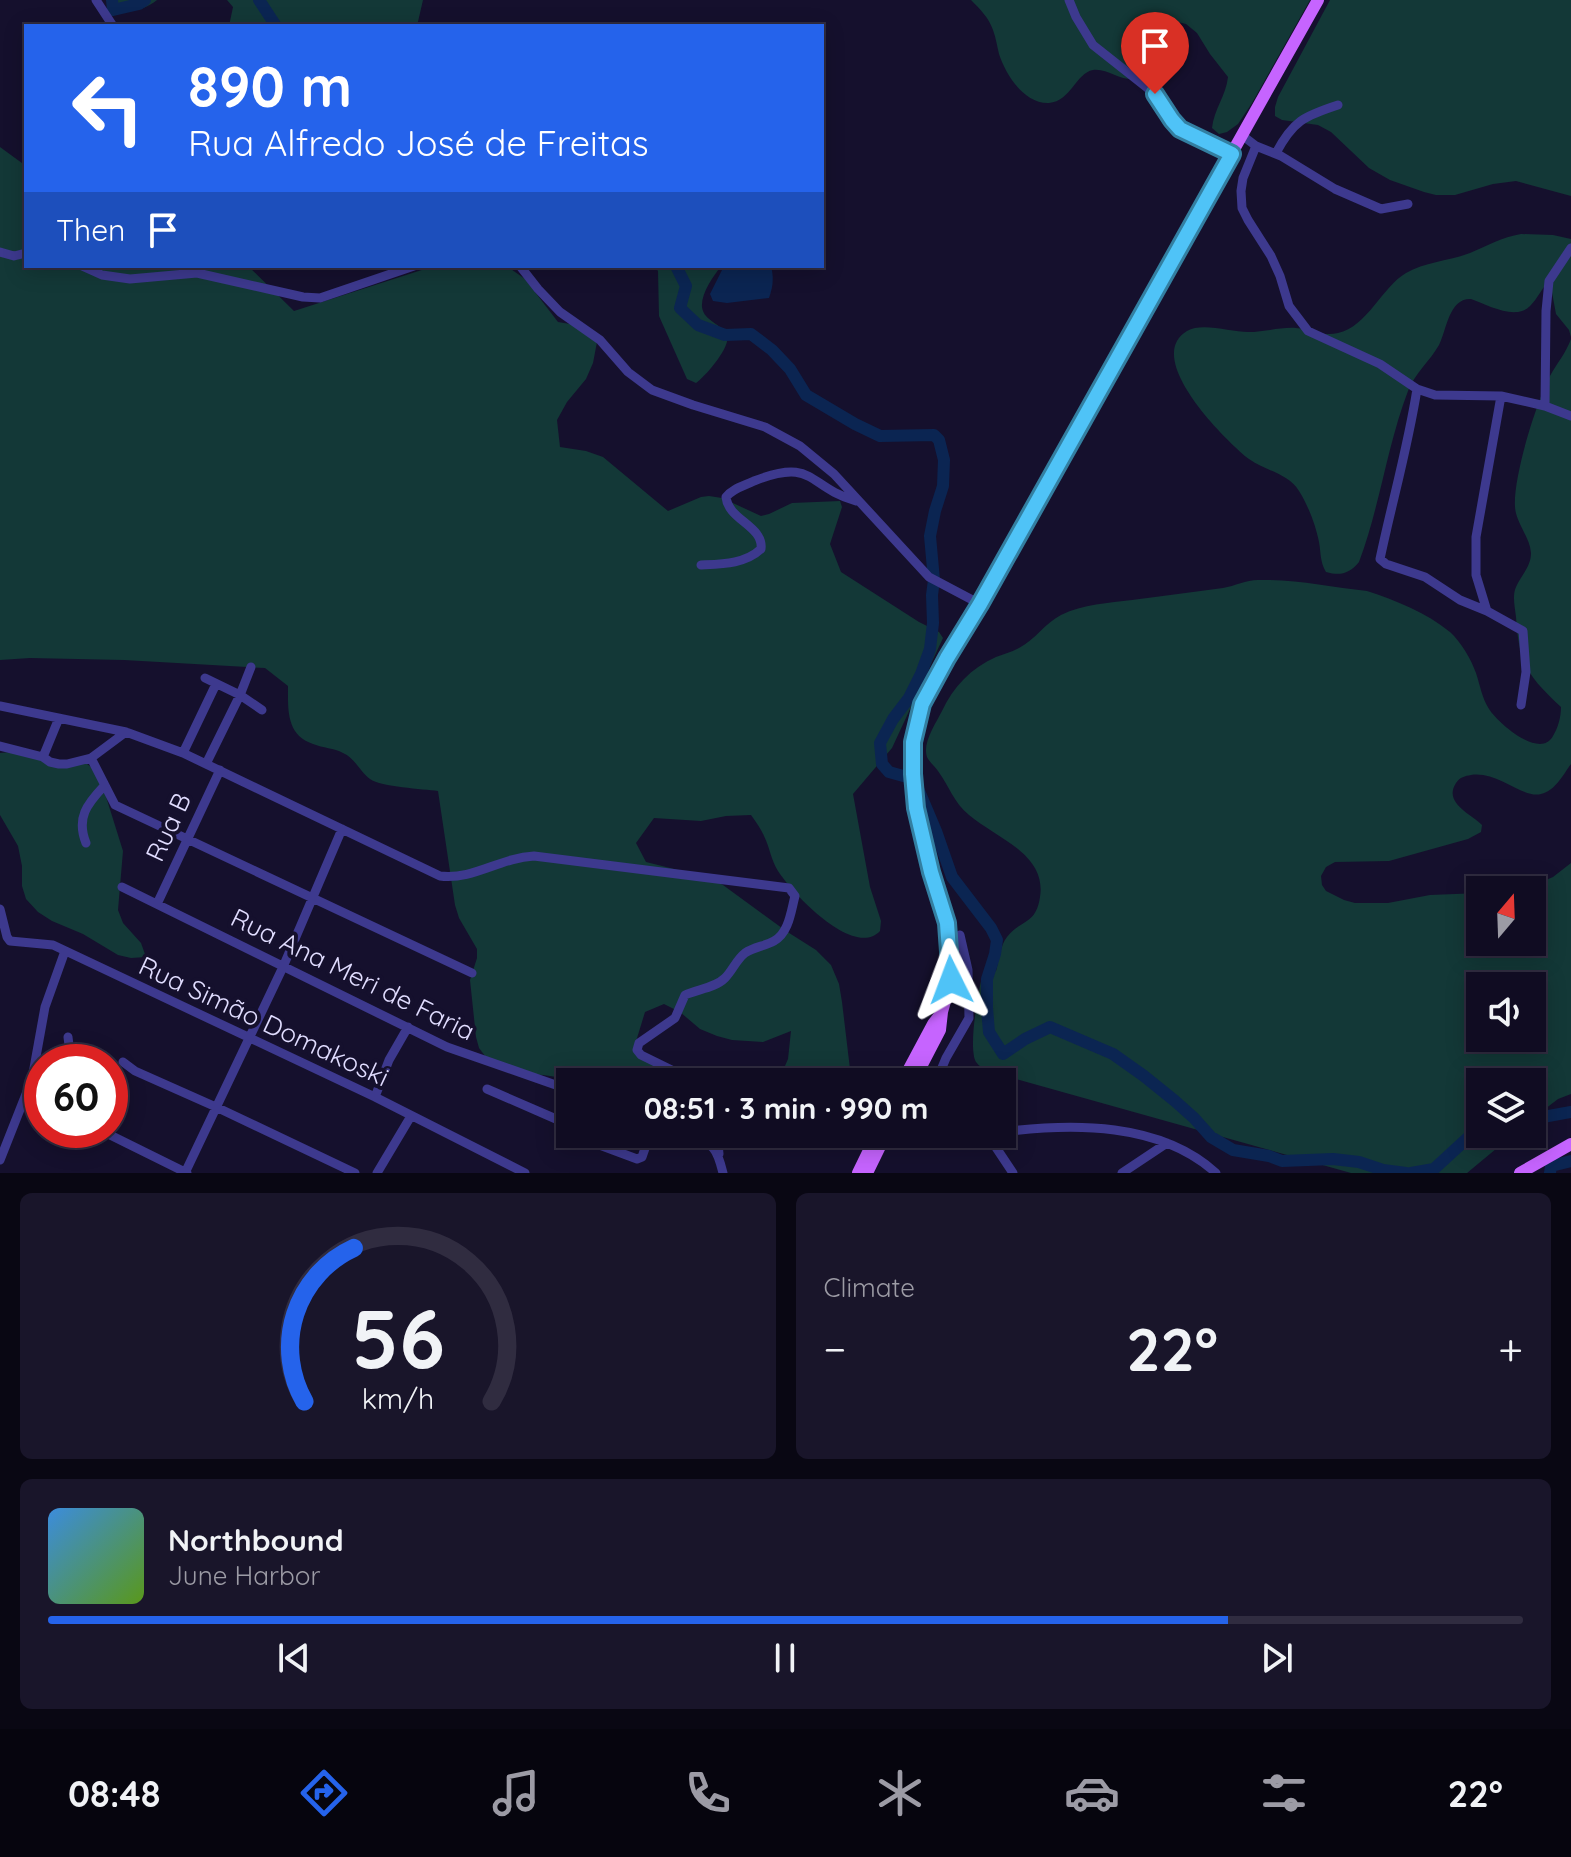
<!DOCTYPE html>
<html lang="en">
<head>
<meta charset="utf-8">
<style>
  :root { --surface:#100c22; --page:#19152a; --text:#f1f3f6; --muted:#9c9ba5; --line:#302c40; --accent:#2563eb }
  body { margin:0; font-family:Quicksand,sans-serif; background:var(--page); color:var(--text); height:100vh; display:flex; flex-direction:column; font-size:30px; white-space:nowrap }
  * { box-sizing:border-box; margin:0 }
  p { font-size:26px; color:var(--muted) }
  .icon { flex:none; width:44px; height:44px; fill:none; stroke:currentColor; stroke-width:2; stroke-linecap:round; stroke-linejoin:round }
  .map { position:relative; height:1173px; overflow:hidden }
  .sheet { display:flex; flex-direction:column; gap:20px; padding:20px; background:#090713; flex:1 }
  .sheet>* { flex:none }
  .banner { position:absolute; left:24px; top:24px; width:800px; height:244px; border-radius:0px; box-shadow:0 4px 20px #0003,0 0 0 2px var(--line); background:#2563eb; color:#fff; overflow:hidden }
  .needle { width:52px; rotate:19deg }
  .buttons { position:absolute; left:1466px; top:876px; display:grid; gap:16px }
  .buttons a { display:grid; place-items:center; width:80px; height:80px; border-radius:0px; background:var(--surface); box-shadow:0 4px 20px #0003,0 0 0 2px var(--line); font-size:40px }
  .speed { position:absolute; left:24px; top:1044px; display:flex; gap:16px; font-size:40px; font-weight:700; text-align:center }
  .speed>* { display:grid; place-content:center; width:104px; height:104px; border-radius:50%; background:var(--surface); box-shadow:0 4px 20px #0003,0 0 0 2px var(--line); line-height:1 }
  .speed .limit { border:12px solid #d22; background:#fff; color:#111 }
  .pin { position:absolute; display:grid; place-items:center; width:68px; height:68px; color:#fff; margin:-82px -34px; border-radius:50% 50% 50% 0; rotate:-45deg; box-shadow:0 0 8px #0007 }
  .pin .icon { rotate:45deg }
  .me { position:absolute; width:88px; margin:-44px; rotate:357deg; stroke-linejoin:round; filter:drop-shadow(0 0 6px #0008) }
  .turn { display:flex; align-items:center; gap:28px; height:168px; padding:0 32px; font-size:36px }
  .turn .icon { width:104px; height:104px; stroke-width:2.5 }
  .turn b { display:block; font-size:56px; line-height:68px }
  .then { display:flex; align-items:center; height:76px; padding:0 32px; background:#0003; gap:16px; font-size:30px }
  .big { font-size:60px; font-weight:700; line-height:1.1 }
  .sheet .card { flex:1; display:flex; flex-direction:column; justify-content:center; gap:12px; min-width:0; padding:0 28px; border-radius:12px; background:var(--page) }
  .sheet .dial { align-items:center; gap:0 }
  .dial svg { height:208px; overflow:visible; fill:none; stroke:var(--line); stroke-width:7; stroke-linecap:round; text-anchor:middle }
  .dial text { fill:var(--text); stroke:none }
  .song { display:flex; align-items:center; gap:24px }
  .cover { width:96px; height:96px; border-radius:12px; background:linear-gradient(135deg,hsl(210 70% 55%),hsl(90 70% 35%)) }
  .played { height:8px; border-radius:4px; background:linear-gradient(90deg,var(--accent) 80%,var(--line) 80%) }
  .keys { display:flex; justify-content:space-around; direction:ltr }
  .heat { display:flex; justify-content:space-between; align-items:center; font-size:44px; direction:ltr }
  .sheet .tiles { flex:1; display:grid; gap:20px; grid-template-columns:1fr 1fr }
  .card:last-child { grid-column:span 2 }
  .trip { position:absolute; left:556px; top:1068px; width:460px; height:80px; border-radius:0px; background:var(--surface); box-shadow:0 4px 20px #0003,0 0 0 2px var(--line); font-weight:700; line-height:80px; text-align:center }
  .tab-bar { display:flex; height:128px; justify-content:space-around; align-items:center; background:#06050e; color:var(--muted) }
  .tab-bar .icon { width:56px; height:56px }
  .tab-bar .active { color:var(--accent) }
  .tab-bar b { font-size:36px; color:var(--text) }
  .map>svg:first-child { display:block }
</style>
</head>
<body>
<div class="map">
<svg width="1571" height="1173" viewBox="0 0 1571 1173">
  <rect width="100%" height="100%" fill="#15102d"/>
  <path fill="#133837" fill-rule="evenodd" d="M108,0H157C140,13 124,15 108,0Z
    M227,0H423L417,26H229L233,7Z
    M971,0H1310L1252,103L1238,124L1227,132L1219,134L1212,128C1214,109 1226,96 1228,77L1210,54L1197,33L1186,24L1178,22L1168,23L1157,32L1153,41L1148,66L1141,78C1121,84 1110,68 1093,70C1076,73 1071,101 1049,103C1024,104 1006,75 999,54C997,46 996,38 993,30C989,18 980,9 971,0Z
    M1330,0H1571V196L1516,181L1493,184L1455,195H1436L1424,192L1390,180L1369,168L1331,132L1318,125L1282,120L1275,116V107L1278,97Z
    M0,147L26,166V266H248L294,311L428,268L439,266L508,267L525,279L558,322L582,326L597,342L593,363L586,379L567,402L557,420L560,447L586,451L603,457L668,511L701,497L709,496L722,498L761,516L769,514L792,503L840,501L842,507L830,544L841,572L919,622L939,632L943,638L892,748L853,794L870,887L881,921L880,931C854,959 792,893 778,871C771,860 770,848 764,836C761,829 756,822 751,815L726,816L701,821L654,818L636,843L646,862L706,877L723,885L786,931L816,950L831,965L839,984L842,1002L850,1069L849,1082H778L788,1059L791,1031L763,1042L732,1040L717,1036L700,1029L680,1012L664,1004L645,1012L634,1048L680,1082H592L543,1075L521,1074L485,1056L479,1048L476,1037L470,980L477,958V949L459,918L455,905L438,791C423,789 381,787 370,779C360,772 355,758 343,753C334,748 323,748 313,744C286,735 288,709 288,686L265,668L124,660L30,658L0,660Z
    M1521,234L1553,235L1571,239V337L1569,330L1556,314L1551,287H1544C1538,295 1532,308 1522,311C1507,316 1485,304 1471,299C1449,298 1447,329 1439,345C1430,361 1415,373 1408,391C1387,446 1380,506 1359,562C1349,574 1340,576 1326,572C1320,562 1321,553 1319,542C1316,526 1308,505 1299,491C1288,473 1265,471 1249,459C1226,441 1142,358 1187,331C1202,322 1231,332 1248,332C1264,332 1280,327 1296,328C1310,329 1324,337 1338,333C1367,327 1382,287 1406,273C1425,262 1449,261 1470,253C1487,246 1502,237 1521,234Z
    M654,266H721C713,277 701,293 702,307C704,322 722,323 727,336C731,347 705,377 696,383L687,379L659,316L658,271Z
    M1571,339V764C1563,775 1555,791 1541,794C1523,799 1498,771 1471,775C1465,776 1460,777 1456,783C1443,803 1471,814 1482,825L1481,832L1468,839L1389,861L1335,862L1326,867L1321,876L1322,885L1326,891L1344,900L1355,903H1388L1430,895L1480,893V942H1532V890H1523L1553,877L1571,863V1094L1558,1099L1532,1119V1082H1480V1134H1514L1467,1173H1351L1005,1076C995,1073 982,1071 976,1062C968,1048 978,993 982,977L988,973L996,971C999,960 1000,946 1007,937C1021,919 1036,925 1040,897C1047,854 996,838 969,815C954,803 949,786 938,771C935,766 929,762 927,757C922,743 936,723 942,711C953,687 971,668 996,657C1004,654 1012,652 1019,648C1035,640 1045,623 1061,615C1083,604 1109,603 1132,600C1163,596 1193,592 1223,588C1235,586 1246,580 1258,580C1294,579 1331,587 1367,591C1395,600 1427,613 1450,632C1461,642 1471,659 1476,673C1480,685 1482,698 1489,709C1498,723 1540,760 1553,736C1558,728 1561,717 1561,707C1527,675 1519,664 1516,617C1515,607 1512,596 1516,587C1521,575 1531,567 1531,553C1530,537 1516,523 1515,507C1513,477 1536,403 1550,376C1557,363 1566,353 1571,339ZM1480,986H1532V1038H1480Z
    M11,752L63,762L87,764L94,769L103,787L123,851L118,910L123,923L141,943L146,957L131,958L118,955L83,934L52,921L38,912L26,899L22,886V866L18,846L0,815V753Z"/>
  <path fill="#0b2552" d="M724,266H771C774,278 773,287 769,298L727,303L713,301L710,294Z"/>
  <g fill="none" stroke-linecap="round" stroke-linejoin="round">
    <path stroke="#0b2552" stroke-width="12" d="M112,0L113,10L139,4L145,0
      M259,0L276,26
      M676,266L686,286L680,308L698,325L725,335L751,334L772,350L790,369L806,395L855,424L880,436L934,435L939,440L944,460L943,486L935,511L930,536L934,580L932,595L933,623L930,649L921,674L909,698L893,719L880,743L882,764L889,772L914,779L936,831L952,877L991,928L997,940L995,954L987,979V1008L989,1032L1003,1054L1025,1039L1050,1027L1113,1054L1144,1076L1175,1101L1194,1118L1211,1137L1233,1150L1269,1156L1282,1161L1333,1159L1359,1162L1383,1170L1406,1173
      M1532,1119L1571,1112
      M1411,1173L1434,1169L1472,1134L1480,1131
      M1550,1173L1551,1166L1571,1161"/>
    <path stroke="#3d398e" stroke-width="9" d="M96,0L113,26
      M1069,0L1076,17L1093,45L1155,94L1172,120L1180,129L1232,154
      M1243,136L1256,146L1243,178L1241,191L1242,208L1248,220L1271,256L1280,276L1289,306L1308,331L1380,364L1417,389L1435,395L1501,396L1545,406L1571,416
      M1256,146L1281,156L1335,189L1381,209L1408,204
      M1276,153C1293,121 1304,116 1338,105
      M0,252L14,256L26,253
      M82,266L102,275L130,279L197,273L303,297L320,298L414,266
      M520,266L538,289L560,312L600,340L628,372L652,390L693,405L765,427L800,446L834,474L929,577L980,604
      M1417,389C1408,447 1392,502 1380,559L1386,564L1425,577L1460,600L1487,611L1523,631L1526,672L1521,705
      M1545,406L1546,311L1549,281L1571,248
      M701,565C722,564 745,564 761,549C764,526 728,520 726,497C733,488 744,486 754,481C815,457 807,487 856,501
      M1487,611L1476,575V537L1501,396
      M205,678L240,695L262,710
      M0,706L126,732L183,753L440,876C474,880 499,858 534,856L789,888L795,896C791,911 789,933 774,941C765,946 754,947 745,953C736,960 733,970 725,978C715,988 698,989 685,995L675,1018L639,1043L637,1050L641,1055L696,1082
      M0,746L43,757L50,762L59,764H67L91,758L126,732
      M183,753L216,684
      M43,757L59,718
      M91,758L115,805L472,973
      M206,764L240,695L251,667
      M86,843C76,818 87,804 104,786
      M122,887L447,1047L570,1090
      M157,904L220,770
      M0,909L7,937L10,941L53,945L375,1097L525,1173
      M68,1037L71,1062
      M123,1062L135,1071L216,1107L355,1173
      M936,1082L946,1058L969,1018L968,970L960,935
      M487,1089L556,1119L570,1129
      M375,1097L389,1060L408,1027
      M100,1130L187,1173
      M1002,1132C1073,1123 1160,1122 1216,1173
      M578,1134L586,1140L637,1159L642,1157L650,1134
      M685,1134C713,1145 716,1144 723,1173
      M717,1134L719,1154
      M987,1134L1013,1173
      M0,1160L32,1079L45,1007L65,951
      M185,1173L283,967L342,829
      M377,1173L411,1116
      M1122,1173L1167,1143"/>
    <path stroke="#c664ff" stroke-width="12" d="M902,1082L933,1024L940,1015
      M913,1082L940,1030L942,1012L951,980L947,923L931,872L916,808L913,774V742L922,704L1318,0
      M858,1173L877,1134
      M867,1173L886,1134
      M1520,1173L1571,1144"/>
  </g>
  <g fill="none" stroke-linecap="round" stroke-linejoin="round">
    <defs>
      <path id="route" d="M951,980L947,923L931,872L916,808L913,774V742L922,704L947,658L980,604L1232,154L1180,129L1172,120L1155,94"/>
    </defs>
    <use href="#route" stroke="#337fa1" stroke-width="20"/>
    <use href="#route" stroke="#4fc3f7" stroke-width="14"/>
  </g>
  <g text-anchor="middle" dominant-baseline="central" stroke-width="8" stroke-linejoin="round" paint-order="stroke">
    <g font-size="26" fill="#e1ddff" stroke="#15102d">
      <text transform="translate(168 827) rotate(-65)">Rua B</text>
      <text transform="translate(353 974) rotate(26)">Rua Ana Meri de Faria</text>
      <text transform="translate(264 1021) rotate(25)">Rua Simão Domakoski</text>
    </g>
  </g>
</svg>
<div class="buttons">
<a><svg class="needle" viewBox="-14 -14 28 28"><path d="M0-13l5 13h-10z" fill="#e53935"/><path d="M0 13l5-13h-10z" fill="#9c9ba5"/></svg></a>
<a><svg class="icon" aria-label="sound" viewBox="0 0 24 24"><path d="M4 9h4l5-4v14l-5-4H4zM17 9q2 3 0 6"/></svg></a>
<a><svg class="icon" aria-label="layers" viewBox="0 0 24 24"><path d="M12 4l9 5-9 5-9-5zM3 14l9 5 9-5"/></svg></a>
</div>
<div class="speed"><div class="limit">60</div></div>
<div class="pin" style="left:1155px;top:94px;background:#d93025"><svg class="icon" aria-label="arrive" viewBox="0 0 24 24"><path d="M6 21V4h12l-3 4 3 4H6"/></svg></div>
<svg class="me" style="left:951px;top:980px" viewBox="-20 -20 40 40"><path d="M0-17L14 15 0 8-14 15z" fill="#4fc3f7" stroke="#fff" stroke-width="4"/></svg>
<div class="trip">08:51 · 3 min · 990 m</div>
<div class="banner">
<div class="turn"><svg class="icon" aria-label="left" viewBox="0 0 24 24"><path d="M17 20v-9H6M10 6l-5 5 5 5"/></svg><div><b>890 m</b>Rua Alfredo José de Freitas</div></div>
<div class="then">Then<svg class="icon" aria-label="arrive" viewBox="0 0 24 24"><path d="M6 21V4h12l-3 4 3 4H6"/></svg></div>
</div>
</div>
<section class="sheet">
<div class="tiles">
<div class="card dial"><svg viewBox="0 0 100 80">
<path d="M14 69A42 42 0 1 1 86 69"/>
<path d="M14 69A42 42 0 0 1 33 10" stroke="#2563eb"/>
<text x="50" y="56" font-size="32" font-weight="700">56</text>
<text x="50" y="72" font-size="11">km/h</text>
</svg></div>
<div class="card"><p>Climate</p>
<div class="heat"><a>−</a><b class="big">22°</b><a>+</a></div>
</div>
<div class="card">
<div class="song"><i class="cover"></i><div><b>Northbound</b><p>June Harbor</p></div></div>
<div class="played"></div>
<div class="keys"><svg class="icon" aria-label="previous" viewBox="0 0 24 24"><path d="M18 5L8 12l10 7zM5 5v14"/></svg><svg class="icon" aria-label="pause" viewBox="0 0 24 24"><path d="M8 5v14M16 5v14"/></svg><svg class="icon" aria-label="next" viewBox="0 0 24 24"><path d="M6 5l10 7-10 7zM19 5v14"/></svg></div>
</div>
</div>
</section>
<nav class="tab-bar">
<b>08:48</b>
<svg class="icon active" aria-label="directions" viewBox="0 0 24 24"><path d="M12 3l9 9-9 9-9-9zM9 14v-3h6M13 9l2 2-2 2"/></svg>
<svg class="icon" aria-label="music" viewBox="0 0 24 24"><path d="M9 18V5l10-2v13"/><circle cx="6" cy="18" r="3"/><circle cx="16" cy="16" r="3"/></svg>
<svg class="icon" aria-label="phone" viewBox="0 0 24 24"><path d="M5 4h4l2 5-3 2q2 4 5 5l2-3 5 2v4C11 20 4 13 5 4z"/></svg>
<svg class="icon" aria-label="climate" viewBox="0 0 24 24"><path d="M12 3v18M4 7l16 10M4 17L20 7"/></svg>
<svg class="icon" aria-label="car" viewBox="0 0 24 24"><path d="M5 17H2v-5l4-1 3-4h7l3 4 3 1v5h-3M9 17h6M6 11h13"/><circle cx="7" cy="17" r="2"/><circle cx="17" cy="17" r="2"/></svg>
<svg class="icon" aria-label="filters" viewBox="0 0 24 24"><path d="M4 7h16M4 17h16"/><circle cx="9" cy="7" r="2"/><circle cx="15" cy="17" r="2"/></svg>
<b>22°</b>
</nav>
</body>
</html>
